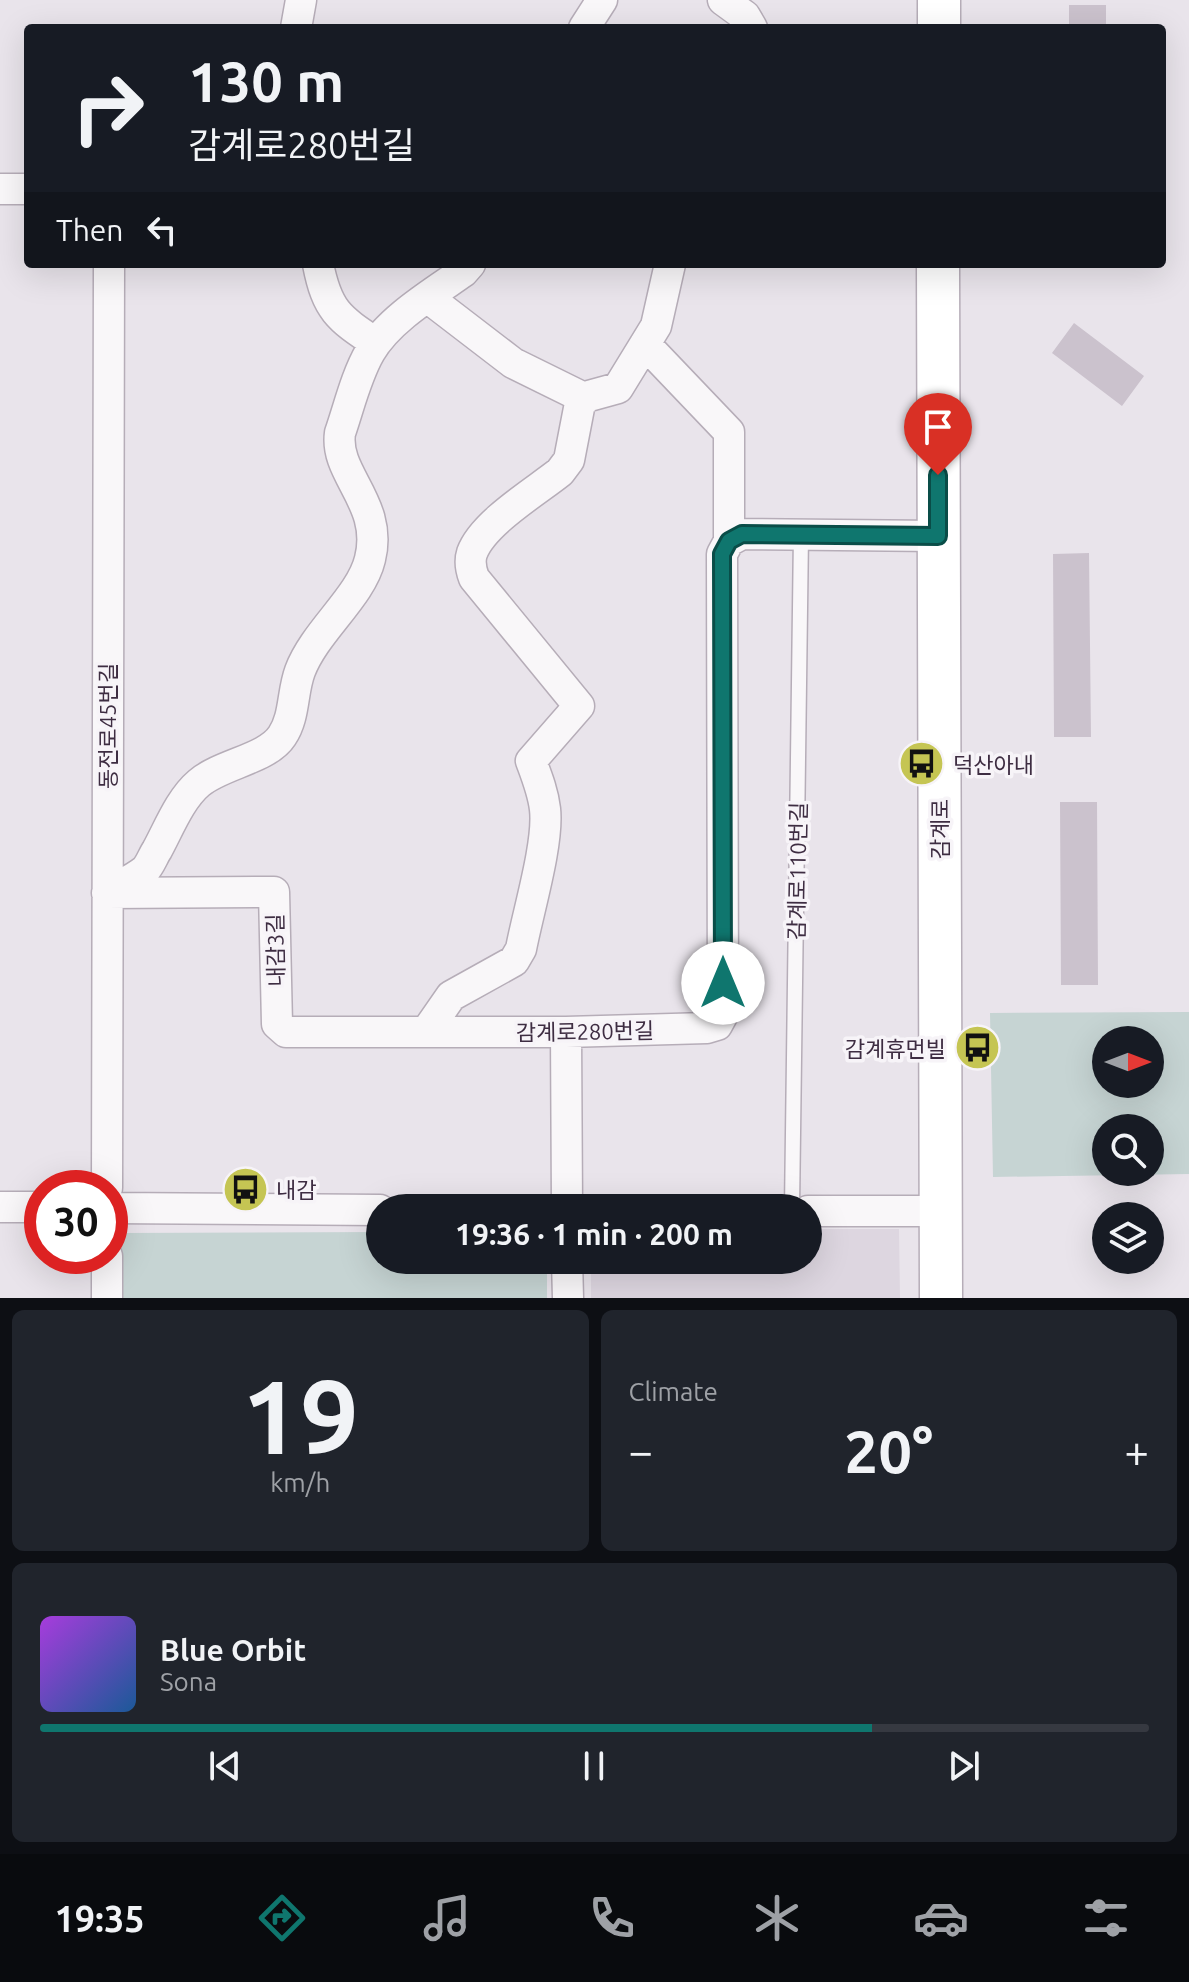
<!DOCTYPE html>
<html lang="en">
<head>
<meta charset="utf-8">
<style>
  :root { --surface:#171b24; --page:#20242c; --text:#f1f3f6; --muted:#9ea1a6; --line:#363941; --accent:#0f766e }
  body { margin:0; font-family:Ubuntu,"Noto Sans KR",sans-serif; background:var(--page); color:var(--text); height:100vh; display:flex; flex-direction:column; font-size:30px; white-space:nowrap }
  * { box-sizing:border-box; margin:0 }
  p { font-size:26px; color:var(--muted) }
  .icon { flex:none; width:44px; height:44px; fill:none; stroke:currentColor; stroke-width:2; stroke-linecap:round; stroke-linejoin:round }
  .map { position:relative; height:1298px; overflow:hidden }
  .details { display:flex; flex-direction:column; gap:12px; padding:12px; background:#0d0f14; flex:1 }
  .details>* { flex:none }
  .top-card { position:absolute; left:24px; top:24px; width:1142px; height:244px; border-radius:8px; box-shadow:0 8px 32px #0002; background:#171b24; color:var(--text); overflow:hidden }
  .needle { width:52px; rotate:90deg }
  .buttons { position:absolute; left:1092px; top:1026px; display:grid; gap:16px }
  .buttons a { display:grid; place-items:center; width:72px; height:72px; border-radius:50%; background:var(--surface); box-shadow:0 8px 32px #0002; font-size:40px }
  .speed { position:absolute; left:24px; top:1170px; display:flex; gap:16px; font-size:40px; font-weight:700; text-align:center }
  .speed>* { display:grid; place-content:center; width:104px; height:104px; border-radius:50%; background:var(--surface); box-shadow:0 8px 32px #0002; line-height:1 }
  .speed .limit { border:12px solid #d22; background:#fff; color:#111 }
  .pin { position:absolute; display:grid; place-items:center; width:68px; height:68px; color:#fff; margin:-82px -34px; border-radius:50% 50% 50% 0; rotate:-45deg; box-shadow:0 0 8px #0007 }
  .pin .icon { rotate:45deg }
  .me { position:absolute; width:88px; margin:-44px; rotate:0deg; stroke-linejoin:round; filter:drop-shadow(0 0 6px #0008) }
  .turn { display:flex; align-items:center; gap:28px; height:168px; padding:0 32px; font-size:36px }
  .turn .icon { width:104px; height:104px; stroke-width:2.5 }
  .turn b { display:block; font-size:56px; line-height:68px }
  .then { display:flex; align-items:center; height:76px; padding:0 32px; background:#0003; gap:16px; font-size:30px }
  .big { font-size:60px; font-weight:700; line-height:1.1 }
  .details .widget { flex:1; display:flex; flex-direction:column; justify-content:center; gap:12px; min-width:0; padding:0 28px; border-radius:12px; background:var(--page) }
  .details .dial { align-items:center; gap:0 }
  .dial b { font-size:104px; line-height:1 }
  .song { display:flex; align-items:center; gap:24px }
  .cover { width:96px; height:96px; border-radius:12px; background:linear-gradient(135deg,hsl(280 70% 55%),hsl(210 70% 35%)) }
  .played { height:8px; border-radius:4px; background:linear-gradient(90deg,var(--accent) 75%,var(--line) 75%) }
  .keys { display:flex; justify-content:space-around; direction:ltr }
  .heat { display:flex; justify-content:space-between; align-items:center; font-size:44px; direction:ltr }
  .details .tiles { flex:1; display:grid; gap:12px; grid-template-columns:1fr 1fr }
  .widget:last-child { grid-column:span 2 }
  .trip { position:absolute; left:366px; top:1194px; width:456px; height:80px; border-radius:40px; background:var(--surface); box-shadow:0 8px 32px #0002; font-weight:700; line-height:80px; text-align:center }
  .menu { display:flex; height:128px; justify-content:space-around; align-items:center; background:#090b0e; color:var(--muted) }
  .menu .icon { width:56px; height:56px }
  .menu .on { color:var(--accent) }
  .menu b { font-size:36px; color:var(--text) }
  .map>svg:first-child { display:block }
</style>
</head>
<body>
<div class="map">
<svg width="1189" height="1298" viewBox="0 0 1189 1298">
  <rect width="100%" height="100%" fill="#e9e4eb"/>
  <path fill="#ddd6e0" d="M808,1229H899L900,1298H591V1260H808Z"/>
  <path fill="#c6d4d3" fill-rule="evenodd" d="M1189,1012V1174L993,1177L990,1013ZM1106,1040H1150V1084H1106ZM1106,1128H1150V1172H1106Z
    M380,1232V1260H547V1298H120V1233Z"/>
  <path fill="#cbc2cd" d="M1069,5H1106V28H1069Z
    M1074,323L1144,376L1122,406L1052,353Z
    M1089,553L1091,737H1054L1053,554Z
    M1060,802H1097L1098,985H1061Z"/>
  <g fill="none" stroke-linecap="round" stroke-linejoin="round">
    <defs>
      <path id="service" d="M792,1208L801,534"/>
      <path id="minor" d="M723,0L745,16L752,28
        M296,28L301,0
        M584,28L602,0
        M0,189H28
        M318,264C327,310 338,318 376,343
        M427,297L513,363L584,398
        M645,344L729,432V541
        M108,892C120,885 134,879 145,870C150,865 153,856 157,850C169,828 180,799 199,783C221,764 267,759 282,736C295,717 292,692 300,671C315,631 361,597 370,559C384,503 334,475 340,433C349,407 356,376 370,352C388,320 433,293 463,272L470,264
        M107,893L274,892L277,1024L286,1032H566L707,1028L717,1025L723,1014L722,554L729,541L742,534L938,536
        M426,1032L451,996L514,961L521,949C528,912 549,843 545,809C543,792 537,777 531,761L579,706L474,578C471,570 469,562 472,553C483,523 535,492 560,472L569,460L580,403L589,396L618,388L656,326L670,264
        M566,1032L567,1208
        M107,1188L109,264
        M0,1207H42
        M110,1208L380,1210
        M808,1211H941
        M107,1256V1298
        M567,1260L568,1298"/>
      <path id="secondary" d="M939,28V0
        M938,264L941,1298"/>
    </defs>
    <use href="#service" stroke="#b6adb8" stroke-width="17"/>
    <use href="#minor" stroke="#b6adb8" stroke-width="33"/>
    <use href="#secondary" stroke="#b6adb8" stroke-width="45"/>
    <use href="#service" stroke="#f9f7f9" stroke-width="14"/>
    <use href="#minor" stroke="#f9f7f9" stroke-width="30"/>
    <use href="#secondary" stroke="#fff" stroke-width="42"/>
  </g>
  <g fill="none" stroke-linecap="round" stroke-linejoin="round">
    <defs>
      <path id="route" d="M723,983L722,554L729,541L742,534L938,536V475"/>
    </defs>
    <use href="#route" stroke="#0a4d48" stroke-width="20"/>
    <use href="#route" stroke="#0f766e" stroke-width="14"/>
  </g>
  <defs>
    <symbol id="bus-disc" viewBox="-11 -11 22 22"><circle r="9.5" fill="#c5c553" stroke="#f7f4f8"/><path d="M-5-6H5V4H4V6H2V4H-2V6H-4V4H-5ZM-3.5-4V0h7V-4ZM-3.5 1.2v1.5H-2V1.2ZM2 1.2v1.5H3.5V1.2Z" fill="#111"/></symbol>
  </defs>
  <g fill-rule="evenodd">
    <use href="#bus-disc" x="896" y="738" width="51" height="51"/>
    <use href="#bus-disc" x="952" y="1022" width="51" height="51"/>
    <use href="#bus-disc" x="220" y="1164" width="51" height="51"/>
  </g>
  <g text-anchor="middle" dominant-baseline="central" stroke-width="7" stroke-linejoin="round" paint-order="stroke">
    <g font-size="22" fill="#3e2d42" stroke="#f7f4f8">
      <text transform="translate(107 726) rotate(-90)">동전로45번길</text>
      <text transform="translate(939 829) rotate(-90)">감계로</text>
      <text transform="translate(797 871) rotate(-89)">감계로110번길</text>
      <text transform="translate(275 950) rotate(-91)">내감3길</text>
      <text transform="translate(585 1031) rotate(-1)">감계로280번길</text>
    </g>
    <g font-size="22" fill="#3e2d42" stroke="#f7f4f8" text-anchor="start">
      <text x="953" y="764">덕산아내</text>
      <text x="946" y="1048" text-anchor="end">감계휴먼빌</text>
      <text x="276" y="1189">내감</text>
    </g>
  </g>
</svg>
<div class="buttons">
<a><svg class="needle" viewBox="-14 -14 28 28"><path d="M0-13l5 13h-10z" fill="#e53935"/><path d="M0 13l5-13h-10z" fill="#9ea1a6"/></svg></a>
<a><svg class="icon" aria-label="search" viewBox="0 0 24 24"><circle cx="10" cy="10" r="6"/><path d="M15 15l6 6"/></svg></a>
<a><svg class="icon" aria-label="layers" viewBox="0 0 24 24"><path d="M12 4l9 5-9 5-9-5zM3 14l9 5 9-5"/></svg></a>
</div>
<div class="speed"><div class="limit">30</div></div>
<div class="pin" style="left:938px;top:475px;background:#d93025"><svg class="icon" aria-label="arrive" viewBox="0 0 24 24"><path d="M6 21V4h12l-3 4 3 4H6"/></svg></div>
<svg class="me" style="left:723px;top:983px" viewBox="-20 -20 40 40"><circle r="19" fill="#fff"/><path d="M0-13L10 11 0 6-10 11z" fill="#0f766e"/></svg>
<div class="trip">19:36 · 1 min · 200 m</div>
<div class="top-card">
<div class="turn"><svg class="icon" aria-label="right" viewBox="0 0 24 24"><path d="M7 20v-9h11M14 6l5 5-5 5"/></svg><div><b>130 m</b>감계로280번길</div></div>
<div class="then">Then<svg class="icon" aria-label="left" viewBox="0 0 24 24"><path d="M17 20v-9H6M10 6l-5 5 5 5"/></svg></div>
</div>
</div>
<section class="details">
<div class="tiles">
<div class="widget dial"><b>19</b><p>km/h</p></div>
<div class="widget"><p>Climate</p>
<div class="heat"><a>−</a><b class="big">20°</b><a>+</a></div>
</div>
<div class="widget">
<div class="song"><i class="cover"></i><div><b>Blue Orbit</b><p>Sona</p></div></div>
<div class="played"></div>
<div class="keys"><svg class="icon" aria-label="previous" viewBox="0 0 24 24"><path d="M18 5L8 12l10 7zM5 5v14"/></svg><svg class="icon" aria-label="pause" viewBox="0 0 24 24"><path d="M8 5v14M16 5v14"/></svg><svg class="icon" aria-label="next" viewBox="0 0 24 24"><path d="M6 5l10 7-10 7zM19 5v14"/></svg></div>
</div>
</div>
</section>
<nav class="menu">
<b>19:35</b>
<svg class="icon on" aria-label="directions" viewBox="0 0 24 24"><path d="M12 3l9 9-9 9-9-9zM9 14v-3h6M13 9l2 2-2 2"/></svg>
<svg class="icon" aria-label="music" viewBox="0 0 24 24"><path d="M9 18V5l10-2v13"/><circle cx="6" cy="18" r="3"/><circle cx="16" cy="16" r="3"/></svg>
<svg class="icon" aria-label="phone" viewBox="0 0 24 24"><path d="M5 4h4l2 5-3 2q2 4 5 5l2-3 5 2v4C11 20 4 13 5 4z"/></svg>
<svg class="icon" aria-label="climate" viewBox="0 0 24 24"><path d="M12 3v18M4 7l16 10M4 17L20 7"/></svg>
<svg class="icon" aria-label="car" viewBox="0 0 24 24"><path d="M5 17H2v-5l4-1 3-4h7l3 4 3 1v5h-3M9 17h6M6 11h13"/><circle cx="7" cy="17" r="2"/><circle cx="17" cy="17" r="2"/></svg>
<svg class="icon" aria-label="filters" viewBox="0 0 24 24"><path d="M4 7h16M4 17h16"/><circle cx="9" cy="7" r="2"/><circle cx="15" cy="17" r="2"/></svg>
</nav>
</body>
</html>
